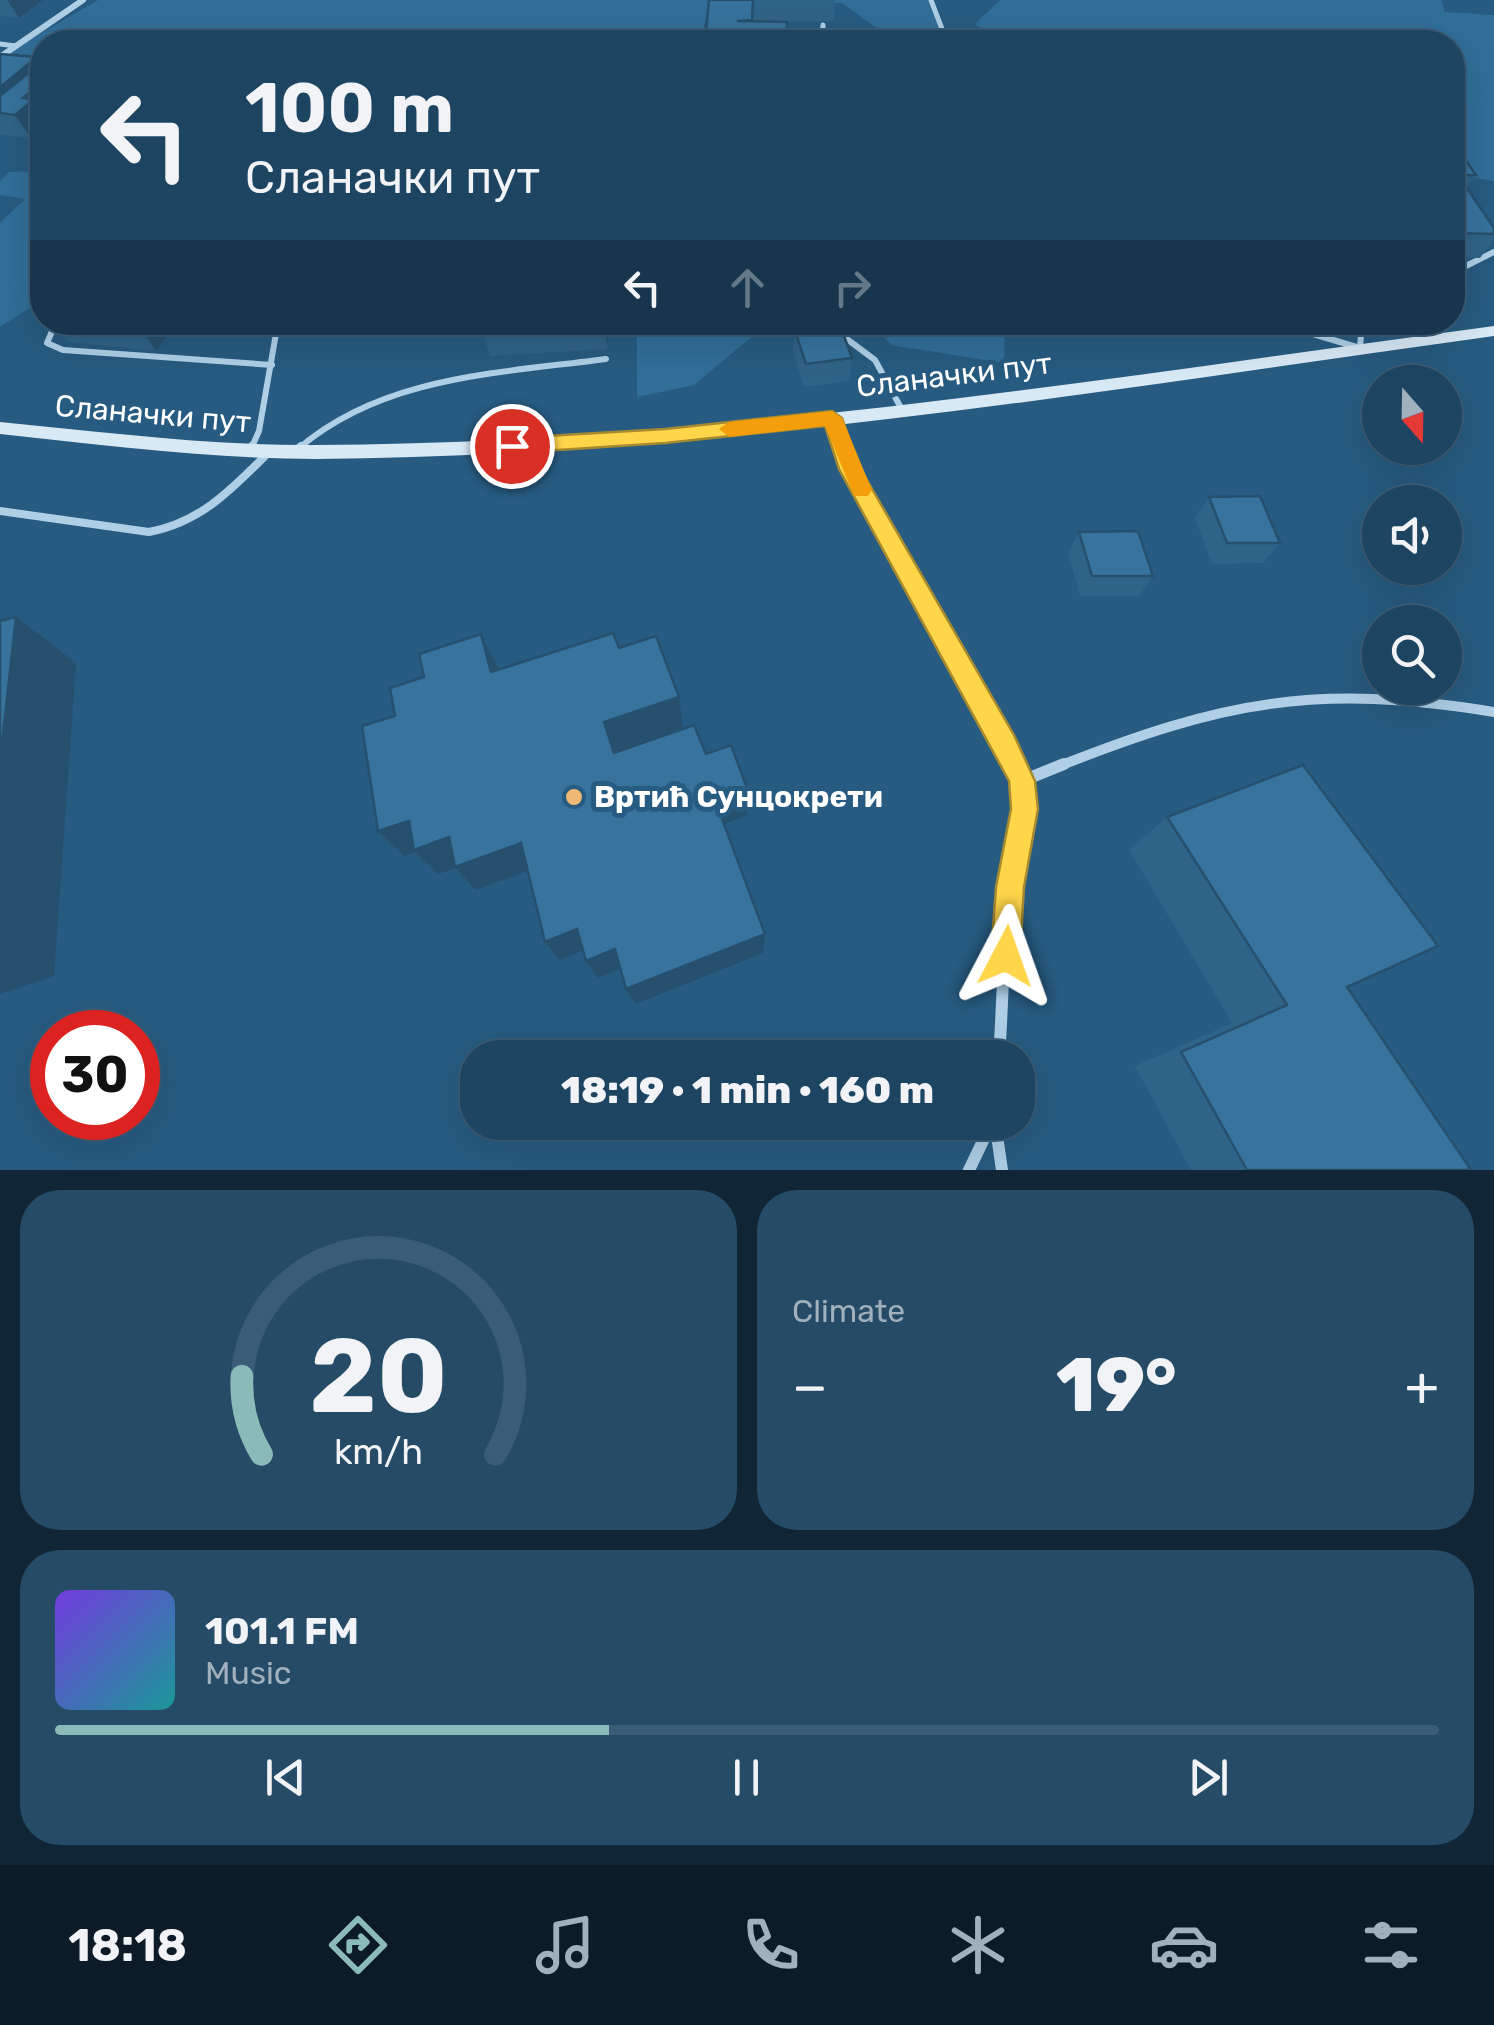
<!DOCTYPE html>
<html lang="en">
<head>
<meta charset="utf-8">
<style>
  :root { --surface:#1d4461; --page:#254b67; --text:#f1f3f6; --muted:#a0b0bd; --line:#3b5c76; --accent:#8bbbb9 }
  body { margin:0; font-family:Rubik,sans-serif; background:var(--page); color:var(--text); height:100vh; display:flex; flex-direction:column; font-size:38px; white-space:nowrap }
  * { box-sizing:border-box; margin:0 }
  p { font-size:32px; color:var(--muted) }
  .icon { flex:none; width:55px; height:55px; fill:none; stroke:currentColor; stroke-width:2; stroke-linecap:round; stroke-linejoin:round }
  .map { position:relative; height:1170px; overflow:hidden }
  .panel { display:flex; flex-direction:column; gap:20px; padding:20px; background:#102535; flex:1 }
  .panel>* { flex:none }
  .hud { position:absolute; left:30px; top:30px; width:1435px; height:305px; border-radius:40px; box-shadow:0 10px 40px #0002,0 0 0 2px var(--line); background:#1d4461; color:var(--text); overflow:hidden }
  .needle { width:65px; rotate:160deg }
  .buttons { position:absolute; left:1362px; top:365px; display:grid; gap:20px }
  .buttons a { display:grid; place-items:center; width:100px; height:100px; border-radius:50%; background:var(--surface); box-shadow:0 10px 40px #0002,0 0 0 2px var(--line); font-size:50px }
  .speed { position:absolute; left:30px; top:1010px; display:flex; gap:20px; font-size:50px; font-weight:700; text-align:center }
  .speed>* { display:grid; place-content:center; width:130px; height:130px; border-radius:50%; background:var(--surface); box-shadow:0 10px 40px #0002,0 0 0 2px var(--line); line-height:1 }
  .speed .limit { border:15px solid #d22; background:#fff; color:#111 }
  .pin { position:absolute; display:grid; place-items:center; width:85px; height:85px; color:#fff; margin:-42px; border:5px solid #fff; border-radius:50%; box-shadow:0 2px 10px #0007 }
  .me { position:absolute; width:110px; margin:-55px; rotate:4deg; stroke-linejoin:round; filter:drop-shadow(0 0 8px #0008) }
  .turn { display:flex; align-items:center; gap:35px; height:210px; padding:0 50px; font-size:45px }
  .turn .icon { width:130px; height:130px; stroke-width:2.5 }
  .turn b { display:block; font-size:70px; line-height:85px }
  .lanes { display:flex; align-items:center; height:95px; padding:0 50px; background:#0003; justify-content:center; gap:50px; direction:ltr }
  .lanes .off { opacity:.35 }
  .big { font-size:75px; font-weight:800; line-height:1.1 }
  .panel .tile { flex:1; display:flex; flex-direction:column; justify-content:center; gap:15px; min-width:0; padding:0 35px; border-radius:40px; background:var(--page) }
  .panel .dial { align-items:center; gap:0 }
  .dial svg { height:260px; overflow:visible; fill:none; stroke:var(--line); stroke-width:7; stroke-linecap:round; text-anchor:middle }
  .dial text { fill:var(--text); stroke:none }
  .song { display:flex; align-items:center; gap:30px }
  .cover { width:120px; height:120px; border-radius:15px; background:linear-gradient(135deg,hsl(260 70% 55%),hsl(180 70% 35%)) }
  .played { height:10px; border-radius:5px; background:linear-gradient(90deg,var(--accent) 40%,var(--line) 40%) }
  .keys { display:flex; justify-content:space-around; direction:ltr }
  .heat { display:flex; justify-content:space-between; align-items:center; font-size:55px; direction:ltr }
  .panel .tiles { flex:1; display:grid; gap:20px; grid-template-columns:1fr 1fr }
  .tile:last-child { grid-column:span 2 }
  .trip { position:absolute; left:460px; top:1040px; width:575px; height:100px; border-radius:40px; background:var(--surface); box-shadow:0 10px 40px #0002,0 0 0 2px var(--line); font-weight:800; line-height:100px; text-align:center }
  .tabs { display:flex; height:160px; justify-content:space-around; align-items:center; background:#0c1b27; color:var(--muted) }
  .tabs .icon { width:70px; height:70px }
  .tabs .current { color:var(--accent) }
  .tabs b { font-size:45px; color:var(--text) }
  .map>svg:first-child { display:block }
</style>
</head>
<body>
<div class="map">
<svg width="1494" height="1170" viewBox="0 0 1494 1170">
  <rect width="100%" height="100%" fill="#275b81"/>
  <path fill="#316e98" d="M98,0H931L944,42H888L889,37L842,3L709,2L701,42H42V63L0,60V57Z
    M1000,0H1441L1445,12L1494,15V181L1454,174L1459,132L1453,126L1452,42H999L975,24Z
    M42,171V292L31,307L0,327V223L25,199L0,195V181L9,172Z
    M637,323V322L768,323L694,385L637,397Z
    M871,323H1005L1004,363L891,345Z"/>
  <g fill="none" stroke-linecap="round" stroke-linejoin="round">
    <path stroke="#aecfe6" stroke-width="5" d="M931,0L947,42
      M822,42L823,25
      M0,44L16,46"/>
    <path stroke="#aecfe6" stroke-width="6" d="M1452,273L1494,252
      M56,322L47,343L63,350L272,365
      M824,322L875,360L901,408
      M1176,322L1313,334L1360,348L1362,322
      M251,449L259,431L278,322
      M298,449C382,376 500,373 606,359"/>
    <path stroke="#aecfe6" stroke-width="8" d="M250,450L252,446
      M295,451L301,446
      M0,511L149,532C202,522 233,488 270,451"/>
    <path stroke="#aecfe6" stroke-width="6" d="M0,57L83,0"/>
    <path stroke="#aecfe6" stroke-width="8" d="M832,418L843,449"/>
    <path stroke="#aecfe6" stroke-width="10" d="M842,446L850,469L1016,767
      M1057,767C1223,701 1316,683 1494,712"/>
    <path stroke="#aecfe6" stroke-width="12" d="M1022,781L1064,764
      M999,1058C1003,1001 1003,943 1010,886C1016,844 1033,806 1015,764
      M995,1122L1002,1170
      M969,1170L992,1122"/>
    <path fill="#d8e9f6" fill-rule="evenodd" d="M1494,326V336C1103,390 711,457 316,459C210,459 105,445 0,434V422C105,432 210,446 316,445C711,444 1103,378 1494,326Z"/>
  </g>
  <path fill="#2f6387" d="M0,0H43L19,18L0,16Z
    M709,0H835L834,21L752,22Z
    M0,54L37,57L41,63L31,138L0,135Z
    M1452,155L1476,175L1467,187L1494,228V240L1480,258L1452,257Z
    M53,322H178L156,351L69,342Z
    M484,322H608V349L490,356L483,333Z
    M794,328L852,358L849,381L804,387L793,351Z
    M1209,497L1280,543L1263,563L1212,564L1195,518Z
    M1079,532L1153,576L1139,596H1080L1068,553Z
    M1167,817L1347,987L1471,1170H1191L1135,1066L1232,1023L1129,850Z"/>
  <path fill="#26506e" d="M7,0H43L19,18Z
    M37,57L42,66V128L31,138L15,115L0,113V87Z
    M136,322H178L156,351Z
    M604,322H608V349Z
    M16,617L76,663L54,976L0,994V761Z
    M481,634L498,668L507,705L491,672Z
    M679,697L683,729L614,753L604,722Z
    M747,788V815L717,827L715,800Z
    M409,821L449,837L521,843L538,867L476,890L456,868L438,874L415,852L404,856L378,831Z
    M577,929L590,948L560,960L545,942Z
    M765,934L763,953L636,1004L626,989Z
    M615,949L625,967L598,978L586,961Z"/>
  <path fill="#37739d" stroke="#26506e" stroke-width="2.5" d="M709,0H753L752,20L737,21L787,22V42H705Z
    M0,54L37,57L0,87Z
    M42,62V82L23,98L34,99L15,115L0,113V96Z
    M1452,155H1462L1476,175H1458L1494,228V234L1452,233Z
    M484,322H604V326L483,333Z
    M839,322L852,358L806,364L794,328Z
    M1260,496L1280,543H1227L1209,497Z
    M1138,531L1153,576H1092L1079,532Z
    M16,617L0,761V621Z
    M613,633L619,648L656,636L679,697L604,722L614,753L694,725L706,754L731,745L747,788L715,800L765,934L626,989L615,949L586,961L577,929L545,942L521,843L455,867L449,837L414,850L409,821L378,831L362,726L395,716L390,688L424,677L419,654L481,634L491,672Z
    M1303,765L1438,946L1347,987L1471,1170H1247L1181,1052L1287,1005L1167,817Z"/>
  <path fill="#ffd54a" stroke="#a68a30" stroke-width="2.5" d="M832,411L842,418L860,468L1014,735L1035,781L1038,809L1024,887L1020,956L1016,966L1006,970L995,966L991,956L996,887L1011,809L1009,781L839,469L825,426L665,443L512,453L502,446L512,438L665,429Z"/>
  <path fill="#f59e0b" d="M832,411L842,418L872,490L868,496H854L825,426L729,437L719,429L729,422Z"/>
  <circle fill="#efb974" stroke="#275b81" stroke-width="4" cx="574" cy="797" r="10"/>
  <g text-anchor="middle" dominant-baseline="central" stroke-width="10" stroke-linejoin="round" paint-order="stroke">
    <g font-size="30" fill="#fff" stroke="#275b81">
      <text transform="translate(954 375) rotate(-7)">Сланачки пут</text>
      <text transform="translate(153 414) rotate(5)">Сланачки пут</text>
    </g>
    <g font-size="30" font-weight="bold" fill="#fff" stroke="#275b81" text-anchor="start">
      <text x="594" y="797">Вртић Сунцокрети</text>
    </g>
  </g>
</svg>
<div class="buttons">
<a><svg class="needle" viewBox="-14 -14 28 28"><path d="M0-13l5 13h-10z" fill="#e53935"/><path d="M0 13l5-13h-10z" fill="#a0b0bd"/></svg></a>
<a><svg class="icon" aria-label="sound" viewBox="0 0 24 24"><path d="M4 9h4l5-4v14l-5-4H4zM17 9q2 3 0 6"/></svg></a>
<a><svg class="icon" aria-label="search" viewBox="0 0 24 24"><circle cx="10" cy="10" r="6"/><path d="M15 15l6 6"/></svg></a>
</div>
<div class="speed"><div class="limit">30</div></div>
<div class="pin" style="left:512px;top:446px;background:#d93025"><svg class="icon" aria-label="arrive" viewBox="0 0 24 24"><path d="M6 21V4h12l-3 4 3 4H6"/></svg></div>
<svg class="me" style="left:1006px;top:956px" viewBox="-20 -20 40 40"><path d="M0-17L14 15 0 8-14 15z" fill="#ffd54a" stroke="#fff" stroke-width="4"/></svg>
<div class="trip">18:19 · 1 min · 160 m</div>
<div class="hud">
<div class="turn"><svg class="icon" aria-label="left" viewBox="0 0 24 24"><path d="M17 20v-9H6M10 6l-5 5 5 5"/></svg><div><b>100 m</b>Сланачки пут</div></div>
<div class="lanes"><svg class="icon" aria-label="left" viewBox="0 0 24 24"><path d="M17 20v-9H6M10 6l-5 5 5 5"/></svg><svg class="icon off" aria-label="ahead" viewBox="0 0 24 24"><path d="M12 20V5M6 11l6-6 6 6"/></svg><svg class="icon off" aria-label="right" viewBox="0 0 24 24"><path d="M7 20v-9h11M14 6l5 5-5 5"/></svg></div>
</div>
</div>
<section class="panel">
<div class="tiles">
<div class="tile dial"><svg viewBox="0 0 100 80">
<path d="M14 69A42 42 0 1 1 86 69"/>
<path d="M14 69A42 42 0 0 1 8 45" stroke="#8bbbb9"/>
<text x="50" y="56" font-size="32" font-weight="700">20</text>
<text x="50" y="72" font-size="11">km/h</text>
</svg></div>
<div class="tile"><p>Climate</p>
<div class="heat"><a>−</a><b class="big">19°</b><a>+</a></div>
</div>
<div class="tile">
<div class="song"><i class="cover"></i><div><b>101.1 FM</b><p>Music</p></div></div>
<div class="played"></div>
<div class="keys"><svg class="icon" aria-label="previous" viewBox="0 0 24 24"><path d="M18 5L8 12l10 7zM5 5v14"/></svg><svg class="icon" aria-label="pause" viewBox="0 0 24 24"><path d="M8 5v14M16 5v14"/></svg><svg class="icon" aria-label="next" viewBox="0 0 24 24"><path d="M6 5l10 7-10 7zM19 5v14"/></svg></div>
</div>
</div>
</section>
<nav class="tabs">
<b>18:18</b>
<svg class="icon current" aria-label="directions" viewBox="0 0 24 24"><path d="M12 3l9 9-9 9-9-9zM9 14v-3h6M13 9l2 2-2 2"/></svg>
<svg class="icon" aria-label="music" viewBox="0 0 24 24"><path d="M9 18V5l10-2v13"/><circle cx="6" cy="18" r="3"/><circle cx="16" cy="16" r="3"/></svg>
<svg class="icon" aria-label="phone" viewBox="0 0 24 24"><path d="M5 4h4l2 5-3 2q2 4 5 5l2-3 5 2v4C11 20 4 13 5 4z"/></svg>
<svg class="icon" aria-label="climate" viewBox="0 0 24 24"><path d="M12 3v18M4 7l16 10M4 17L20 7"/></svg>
<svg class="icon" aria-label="car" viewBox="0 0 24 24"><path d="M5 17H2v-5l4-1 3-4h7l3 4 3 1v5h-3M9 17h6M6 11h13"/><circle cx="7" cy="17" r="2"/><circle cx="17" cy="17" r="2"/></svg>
<svg class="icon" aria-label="filters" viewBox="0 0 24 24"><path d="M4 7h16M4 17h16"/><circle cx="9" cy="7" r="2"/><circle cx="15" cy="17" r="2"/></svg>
</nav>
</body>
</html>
